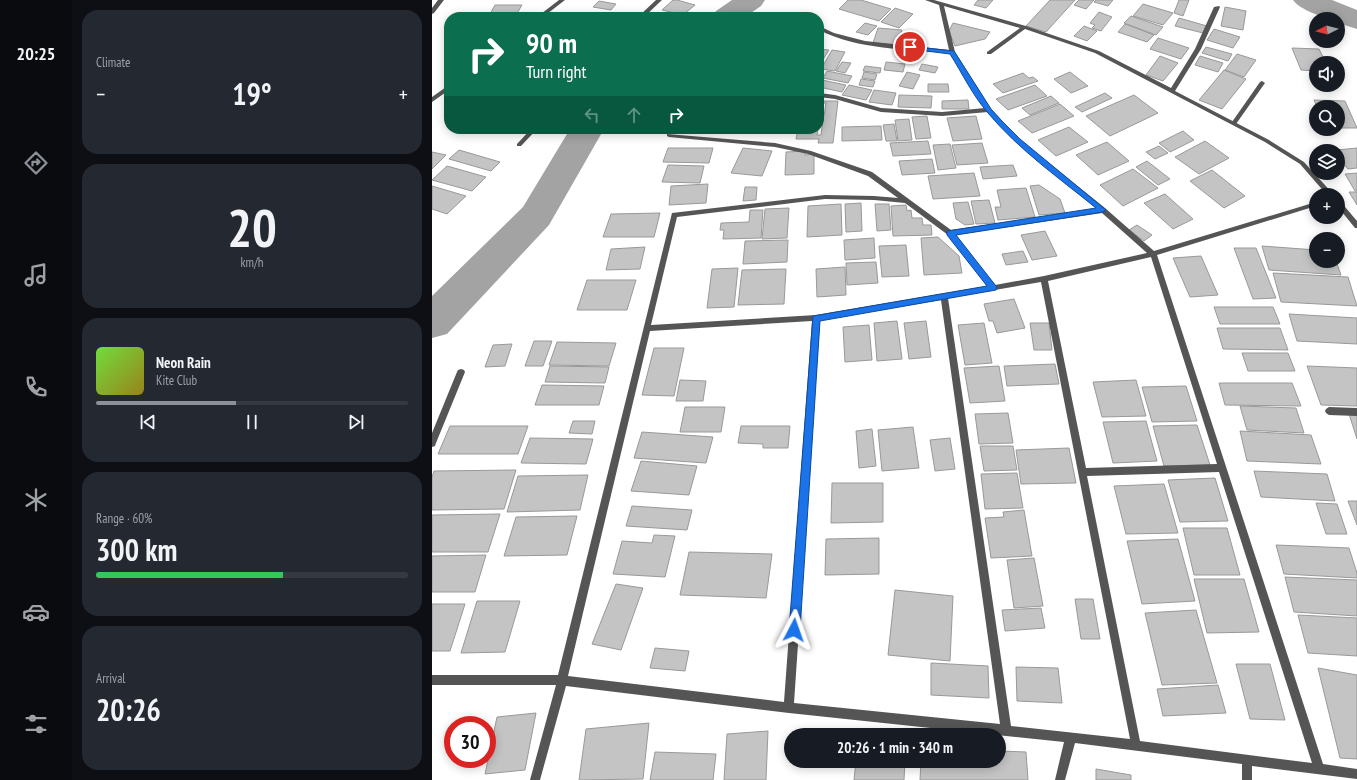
<!DOCTYPE html>
<html lang="en">
<head>
<meta charset="utf-8">
<style>
  :root { --surface:#171b24; --page:#242831; --text:#f1f3f6; --muted:#9ea1a6; --line:#363941; --accent:#8c9099 }
  body { margin:0; font-family:"PT Sans Narrow",sans-serif; background:var(--page); color:var(--text); height:100vh; display:flex; flex-direction:column; font-size:15px; white-space:nowrap }
  * { box-sizing:border-box; margin:0 }
  p { font-size:13px; color:var(--muted) }
  .icon { flex:none; width:22px; height:22px; fill:none; stroke:currentColor; stroke-width:2; stroke-linecap:round; stroke-linejoin:round }
  .map { position:relative; flex:1; overflow:hidden }
  .drawer { display:flex; flex-direction:column; gap:10px; padding:10px; background:#0d0f14; width:360px }
  .drawer>* { flex:none }
  .hud { position:absolute; left:12px; top:12px; width:380px; height:122px; border-radius:16px; box-shadow:0 2px 10px #0003; background:#0b6e4f; color:#fff; overflow:hidden }
  .needle { width:26px; rotate:264deg }
  .tools { position:absolute; left:877px; top:12px; display:grid; gap:8px }
  .tools a { display:grid; place-items:center; width:36px; height:36px; border-radius:50%; background:var(--surface); box-shadow:0 2px 10px #0003; font-size:20px }
  .speed { position:absolute; left:12px; top:716px; display:flex; gap:8px; font-size:20px; font-weight:700; text-align:center }
  .speed>* { display:grid; place-content:center; width:52px; height:52px; border-radius:50%; background:var(--surface); box-shadow:0 2px 10px #0003; line-height:1 }
  .speed .limit { border:6px solid #d22; background:#fff; color:#111 }
  .pin { position:absolute; display:grid; place-items:center; width:34px; height:34px; color:#fff; margin:-17px; border:2px solid #fff; border-radius:50%; box-shadow:0 1px 4px #0007 }
  .me { position:absolute; width:44px; margin:-22px; rotate:4deg; stroke-linejoin:round; filter:drop-shadow(0 0 3px #0008) }
  .turn { display:flex; align-items:center; gap:14px; height:84px; padding:0 16px; font-size:18px }
  .turn .icon { width:52px; height:52px; stroke-width:2.5 }
  .turn b { display:block; font-size:28px; line-height:34px }
  .lanes { display:flex; align-items:center; height:38px; padding:0 16px; background:#0003; justify-content:center; gap:20px; direction:ltr }
  .lanes .off { opacity:.35 }
  .big { font-size:30px; font-weight:700; line-height:1.1 }
  .drawer .card { flex:1; display:flex; flex-direction:column; justify-content:center; gap:6px; min-width:0; padding:0 14px; border-radius:16px; background:var(--page) }
  .drawer .dial { align-items:center; gap:0 }
  .dial b { font-size:52px; line-height:1 }
  .song { display:flex; align-items:center; gap:12px }
  .cover { width:48px; height:48px; border-radius:6px; background:linear-gradient(135deg,hsl(100 70% 55%),hsl(50 70% 35%)) }
  .played { height:4px; border-radius:2px; background:linear-gradient(90deg,var(--accent) 45%,var(--line) 45%) }
  .keys { display:flex; justify-content:space-around; direction:ltr }
  .heat { display:flex; justify-content:space-between; align-items:center; font-size:22px; direction:ltr }
  .charge { height:6px; border-radius:3px; background:linear-gradient(90deg,#34c759 60%,var(--line) 0) }
  .trip { position:absolute; left:352px; top:728px; width:222px; height:40px; border-radius:20px; background:var(--surface); box-shadow:0 2px 10px #0003; font-weight:700; line-height:40px; text-align:center }
  main { display:flex; flex:1; min-height:0 }
  .menu { display:flex; flex-direction:column; width:72px; justify-content:space-around; align-items:center; background:#090b0e; color:var(--muted) }
  .menu .icon { width:28px; height:28px }
  .menu .current { color:var(--accent) }
  .menu b { font-size:18px; color:var(--text) }
  .map>svg:first-child { display:block }
</style>
</head>
<body>
<main>
<nav class="menu">
<b>20:25</b>
<svg class="icon current" aria-label="directions" viewBox="0 0 24 24"><path d="M12 3l9 9-9 9-9-9zM9 14v-3h6M13 9l2 2-2 2"/></svg>
<svg class="icon" aria-label="music" viewBox="0 0 24 24"><path d="M9 18V5l10-2v13"/><circle cx="6" cy="18" r="3"/><circle cx="16" cy="16" r="3"/></svg>
<svg class="icon" aria-label="phone" viewBox="0 0 24 24"><path d="M5 4h4l2 5-3 2q2 4 5 5l2-3 5 2v4C11 20 4 13 5 4z"/></svg>
<svg class="icon" aria-label="climate" viewBox="0 0 24 24"><path d="M12 3v18M4 7l16 10M4 17L20 7"/></svg>
<svg class="icon" aria-label="car" viewBox="0 0 24 24"><path d="M5 17H2v-5l4-1 3-4h7l3 4 3 1v5h-3M9 17h6M6 11h13"/><circle cx="7" cy="17" r="2"/><circle cx="17" cy="17" r="2"/></svg>
<svg class="icon" aria-label="filters" viewBox="0 0 24 24"><path d="M4 7h16M4 17h16"/><circle cx="9" cy="7" r="2"/><circle cx="15" cy="17" r="2"/></svg>
</nav>
<section class="drawer">
<div class="card"><p>Climate</p>
<div class="heat"><a>−</a><b class="big">19°</b><a>+</a></div>
</div>
<div class="card dial"><b>20</b><p>km/h</p></div>
<div class="card">
<div class="song"><i class="cover"></i><div><b>Neon Rain</b><p>Kite Club</p></div></div>
<div class="played"></div>
<div class="keys"><svg class="icon" aria-label="previous" viewBox="0 0 24 24"><path d="M18 5L8 12l10 7zM5 5v14"/></svg><svg class="icon" aria-label="pause" viewBox="0 0 24 24"><path d="M8 5v14M16 5v14"/></svg><svg class="icon" aria-label="next" viewBox="0 0 24 24"><path d="M6 5l10 7-10 7zM19 5v14"/></svg></div>
</div>
<div class="card"><p>Range · 60%</p><b class="big">300 km</b><div class="charge"></div></div>
<div class="card"><p>Arrival</p><b class="big">20:26</b></div>
</section>
<div class="map">
<svg width="925" height="780" viewBox="0 0 925 780">
  <rect width="100%" height="100%" fill="#fff"/>
  <g fill="none" stroke-linecap="round" stroke-linejoin="round">
    <path fill="#a3a3a3" fill-rule="evenodd" d="M300,0H333L329,6L313,17H280L284,11Z
      M861,0H900L925,10V29L906,23V19C893,19 868,10 861,0Z
      M138,129H172L117,225L15,334L0,338V296L91,207Z"/>
  </g>
  <path fill="#c4c4c4" stroke="#999" fill-rule="evenodd" d="M241,0H245L263,5L251,15L230,10Z
    M416,0H429L459,9L447,21L407,9Z
    M546,0H561L554,8L542,5Z
    M618,0H643L614,32L594,26Z
    M647,0H662L654,9L642,5Z
    M664,0H681L676,6L662,2Z
    M747,0H757L751,16L742,13Z
    M167,1L184,4L179,10L161,7Z
    M711,4L741,13L731,25L701,16Z
    M63,5H90L84,15L57,16Z
    M793,7L814,11L811,30L789,26Z
    M463,8L481,14L467,28L449,22Z
    M667,12L680,17L669,31L660,28L663,25L658,23Z
    M699,16L731,27L724,35L692,23Z
    M747,18L775,26L771,33L743,26Z
    M433,23L445,26L436,35L424,32Z
    M521,23L558,32L553,39L523,46L517,31Z
    M693,24L722,35L715,42L686,32Z
    M652,26L665,31L655,41L642,36Z
    M446,28L470,30L466,45L441,43Z
    M782,29L808,37L801,48L775,40Z
    M726,38L757,48L749,59L718,49Z
    M774,47L800,54L796,61L770,53Z
    M860,48L887,49L894,63H884V71L869,70Z
    M387,49L397,50L387,66Z
    M400,50L413,52L403,71L389,69Z
    M805,54L824,60L812,77L793,70Z
    M728,56L746,63L731,81L714,75Z
    M768,56L791,63L786,72L763,65Z
    M410,62L419,63L413,73L404,71Z
    M454,62L473,64L471,72L452,70Z
    M490,64L506,67L503,73L487,70Z
    M433,66L449,68L448,73L431,71Z
    M792,70L814,79L790,109L767,100Z
    M395,71L420,76L416,83L391,78Z
    M432,72L445,74L443,80L430,78Z
    M475,72L488,75L481,89L467,86Z
    M638,72L656,86L639,93L622,79Z
    M591,73L597,78L601,77L606,81L571,93L561,84Z
    M429,79L443,81L441,87L427,85Z
    M390,80L414,85L410,92L387,87Z
    M496,84H516L517,92H496Z
    M417,85L440,90L434,100L410,95Z
    M603,85L615,96L576,110L564,99Z
    M442,90L464,93L460,105L437,102Z
    M673,93L680,98L650,112L643,107Z
    M467,95L500,96L499,108L466,107Z
    M702,95L726,113L678,136L654,116Z
    M619,96L627,103L598,115L590,108Z
    M536,100L537,109H510V101Z
    M882,100L913,101L925,128H906V107H885Z
    M387,101H406L401,143H386L387,139H364L366,129H386L385,135H389L391,120H387V123ZM390,103H394L392,116H388Z
    M628,104L642,116L600,133L586,121Z
    M495,116L499,138L484,139L480,117Z
    M544,116L550,139L521,141L515,118Z
    M477,119L480,140L466,141L463,120Z
    M462,124L465,141H454L451,125Z
    M449,126L450,140L410,141V127Z
    M637,127L656,142L624,156L606,140Z
    M751,131L762,140L738,152L727,143Z
    M496,141L499,154L461,156L458,143Z
    M773,141L797,158L767,174L743,157Z
    M675,142L697,161L666,175L644,155Z
    M550,143L556,163L525,165L520,145Z
    M518,144L524,168L506,170L501,145Z
    M727,146L736,153L723,159L714,152Z
    M236,148H281L277,163L231,162Z
    M311,148L340,151L330,176L299,173Z
    M925,148V168L916,169L909,161L906,162V151H895Z
    M27,150L68,162L59,171L17,159Z
    M373,151V155L382,154V174L353,175L354,152Z
    M0,152L14,155L0,169Z
    M500,159L503,173L470,175L467,161Z
    M715,161L738,179L726,185L704,167Z
    M236,165L272,166L268,183L230,182Z
    M581,165L585,176L551,179L548,167Z
    M15,166L54,177L40,191L0,180Z
    M701,169L726,188L691,206L668,185Z
    M780,170L813,196L792,208L758,181Z
    M542,173L548,196L501,199L496,176Z
    M925,173V191H923L913,174Z
    M276,184L274,203L237,205L239,186Z
    M607,185L628,199L633,213L607,215L598,186Z
    M0,186L34,196L15,214L0,209Z
    M313,187H325L324,200L311,201Z
    M594,188L603,217L566,220L563,207H569L565,190Z
    M917,192H925V205Z
    M733,194L761,219L741,229L712,203Z
    M557,200L563,223L544,224L539,201Z
    M536,202L542,224L533,225L524,219L521,203Z
    M429,203L430,231L414,232L413,204Z
    M409,204L410,235L375,237L376,206Z
    M443,204H457L459,230L445,231Z
    M474,205L475,211L479,210L480,218H490L491,225H499L500,235L461,236L459,206Z
    M357,208L355,238L330,239L333,209Z
    M318,210H331L329,238L291,239L292,230H288L289,223L317,222Z
    M228,213L222,237H171L179,214Z
    M705,225L720,235L712,241L697,230Z
    M613,231L625,256L600,260L589,235Z
    M506,237L527,256L530,273L492,275L489,238Z
    M442,238L443,258L413,260L412,240Z
    M356,240L355,262L311,264L313,241Z
    M474,245L477,276L450,277L447,246Z
    M830,246L884,250V261H904L909,275L837,270Z
    M213,247L208,269L174,270L179,249Z
    M802,248H824L844,298L821,299Z
    M591,251L596,262L574,265L570,254Z
    M769,256L786,295L758,297L741,258Z
    M444,262L446,283L415,285L414,263Z
    M413,267L414,295L385,297L384,269Z
    M306,268L302,307L275,308L280,269Z
    M354,269L352,304L306,305L310,270Z
    M841,273L916,277L925,306L849,302Z
    M155,280H204L195,310H145Z
    M582,299L593,328L565,333L561,321H557L552,304Z
    M782,307H841L848,324H788Z
    M857,314L925,318V344L865,341Z
    M465,321L470,359L445,361L442,323Z
    M494,321L499,357L477,359L472,323Z
    M552,323L560,363L533,365L526,325Z
    M598,323H617L620,350H602Z
    M437,325L440,360L413,362L411,327Z
    M785,328H848L856,350L791,349Z
    M102,341H120L111,366H93Z
    M125,342L184,343L177,366L117,365Z
    M80,344L73,366L53,367L61,345Z
    M222,348H252L242,396L210,395Z
    M810,353H856L863,371H816Z
    M623,364L627,384L575,386L572,366Z
    M118,366L177,367L173,383L113,382Z
    M567,366L573,401L538,403L532,368Z
    M875,366L925,368V406L889,405Z
    M248,380L274,381L271,401H244Z
    M704,380L714,416L670,417L661,382Z
    M787,383H860L869,406L793,405Z
    M110,385L172,386L167,405H103Z
    M754,386L765,421L720,422L710,387Z
    M808,406L864,408L872,433L815,430Z
    M253,407H293L289,432H248Z
    M576,413L581,443L547,444L543,414Z
    M917,414L925,415V439Z
    M141,421H163L160,434L137,433Z
    M714,421L725,461L681,463L671,422Z
    M765,425L778,465L732,466L721,426Z
    M18,426H96L86,454H6Z
    M309,426H358L356,448H331V444L306,443Z
    M481,427L487,468L450,471L446,430Z
    M440,429L444,466L427,468L424,431Z
    M808,431L879,435L889,464L815,461Z
    M210,432L281,437L274,463L202,458Z
    M98,438L161,439L154,464L89,463Z
    M518,438L523,469L503,471L498,440Z
    M548,446H581L585,470L552,471Z
    M637,448L644,483L589,484L584,450Z
    M209,461L265,466L257,495L199,491Z
    M84,470L72,509L0,510V477L2,471Z
    M822,471L895,474L903,501L829,497Z
    M585,473L591,508L553,509L549,474Z
    M156,475L148,510L75,512L86,476Z
    M783,478L796,521L748,522L736,480Z
    M400,483H451V522L399,523Z
    M732,484L746,533L694,534L682,486Z
    M916,501H925V525Z
    M884,503L905,504L915,534H894Z
    M200,506L260,510L255,530L194,526Z
    M592,510L600,556L559,558L553,518L572,517L571,512Z
    M68,514L56,552H0V515Z
    M145,516L135,555L72,556L84,517Z
    M751,528H795L808,575H762Z
    M222,535L243,536L233,577L181,574L190,541L220,543Z
    M447,538V574L393,575L394,539Z
    M746,539L763,601L710,604L695,541Z
    M844,545L917,548L925,573V578L852,574Z
    M257,552L340,554L334,598L248,595Z
    M54,555L43,592H0V556Z
    M602,558L611,606L582,608L575,560Z
    M853,577L925,580V616L862,612Z
    M762,579H812L827,632L775,633Z
    M184,584L211,588L189,650L160,644Z
    M463,590L521,596L518,661L456,655Z
    M643,599H661L668,639H649Z
    M45,601H88L73,652L29,653Z
    M0,604H33L18,651H0Z
    M609,608L613,628L573,631L570,610Z
    M764,610L785,683L730,685L713,613Z
    M866,615L925,618V656L876,653Z
    M223,648L257,651L253,671L218,668Z
    M499,663L556,666L557,698L499,695Z
    M804,664H838L853,720L818,719Z
    M584,667L626,668L630,703L585,701Z
    M886,668L925,675V759L908,758Z
    M786,685L794,713L731,716L725,689Z
    M104,713L93,770L53,774L65,717Z
    M217,723L211,779L147,780L154,729Z
    M336,731L334,780H292L295,734Z
    M567,751L594,752L596,780H488L489,761H567Z
    M223,752L284,754L281,780H218Z
    M424,761H473L472,780H422Z
    M664,769L699,775V780H664Z"/>
  <g fill="none" stroke-linecap="round" stroke-linejoin="round">
    <path fill="#555" fill-rule="evenodd" d="M830,81L833,83L804,124H800V122L828,82Z"/>
    <path fill="#555" fill-rule="evenodd" d="M6,0H12L2,13L0,14V8Z
      M127,0H133L111,17H105Z
      M224,0H230L212,17H206Z
      M493,0H502L594,26L667,51L739,88L763,49L782,7L787,6L788,7L769,49L743,91L837,140L872,162L902,195H895L868,164L833,142L663,53L593,29L559,54H555V52L588,28L512,6L523,52L559,109L587,139L673,208L722,251L884,202V206L725,255L891,764L925,769V779L820,766V780H810V764L643,743L633,780H623L632,742L357,713L134,686L108,780H98L124,685H0V675H126L240,213L393,195L442,196L466,198L436,176L376,154L343,147L237,137L235,136V134L343,143L379,151L440,172L519,230L665,209L583,141L556,112L510,116L449,112L403,99L387,97V93L403,95L449,108L510,112L553,108L518,53C474,49 427,50 387,30V26L402,33L433,41L517,50L507,5ZM393,199L442,200L473,203L516,235L555,286L384,315L219,325L245,217ZM670,213L715,253L612,276L563,285L523,235ZM719,257L785,464L654,468L616,281ZM609,282L698,739L579,726L516,298ZM509,300L568,724L362,703L388,320ZM380,321L352,702L136,676L218,331ZM787,472L880,763L708,741L655,476Z
      M17,85V90L0,102V97Z
      M99,129H105L89,146H85V144Z
      M906,201H908L925,221V228H923L906,207Z
      M29,369L32,370L33,372L4,443L3,446L0,447V433L25,372L26,370Z
      M897,407L925,408V416L897,415L894,413L893,411L894,409Z"/>
  </g>
  <path fill="#1a73e8" stroke="#114b97" d="M476,46L522,51L559,109L569,120L588,139L674,210L671,212L524,235L564,286L565,288L564,290L388,321L368,630L366,634L362,636L358,634L357,630L381,316L555,286L515,235V231L664,208C627,178 587,150 556,113C541,96 530,73 518,54L478,49H476Z"/>
</svg>
<div class="tools">
<a><svg class="needle" viewBox="-14 -14 28 28"><path d="M0-13l5 13h-10z" fill="#e53935"/><path d="M0 13l5-13h-10z" fill="#9ea1a6"/></svg></a>
<a><svg class="icon" aria-label="sound" viewBox="0 0 24 24"><path d="M4 9h4l5-4v14l-5-4H4zM17 9q2 3 0 6"/></svg></a>
<a><svg class="icon" aria-label="search" viewBox="0 0 24 24"><circle cx="10" cy="10" r="6"/><path d="M15 15l6 6"/></svg></a>
<a><svg class="icon" aria-label="layers" viewBox="0 0 24 24"><path d="M12 4l9 5-9 5-9-5zM3 14l9 5 9-5"/></svg></a>
<a>+</a>
<a>−</a>
</div>
<div class="speed"><div class="limit">30</div></div>
<div class="pin" style="left:478px;top:47px;background:#d93025"><svg class="icon" aria-label="arrive" viewBox="0 0 24 24"><path d="M6 21V4h12l-3 4 3 4H6"/></svg></div>
<svg class="me" style="left:362px;top:630px" viewBox="-20 -20 40 40"><path d="M0-17L14 15 0 8-14 15z" fill="#1a73e8" stroke="#fff" stroke-width="4"/></svg>
<div class="trip">20:26 · 1 min · 340 m</div>
<div class="hud">
<div class="turn"><svg class="icon" aria-label="right" viewBox="0 0 24 24"><path d="M7 20v-9h11M14 6l5 5-5 5"/></svg><div><b>90 m</b>Turn right</div></div>
<div class="lanes"><svg class="icon off" aria-label="left" viewBox="0 0 24 24"><path d="M17 20v-9H6M10 6l-5 5 5 5"/></svg><svg class="icon off" aria-label="ahead" viewBox="0 0 24 24"><path d="M12 20V5M6 11l6-6 6 6"/></svg><svg class="icon" aria-label="right" viewBox="0 0 24 24"><path d="M7 20v-9h11M14 6l5 5-5 5"/></svg></div>
</div>
</div>
</main>
</body>
</html>
